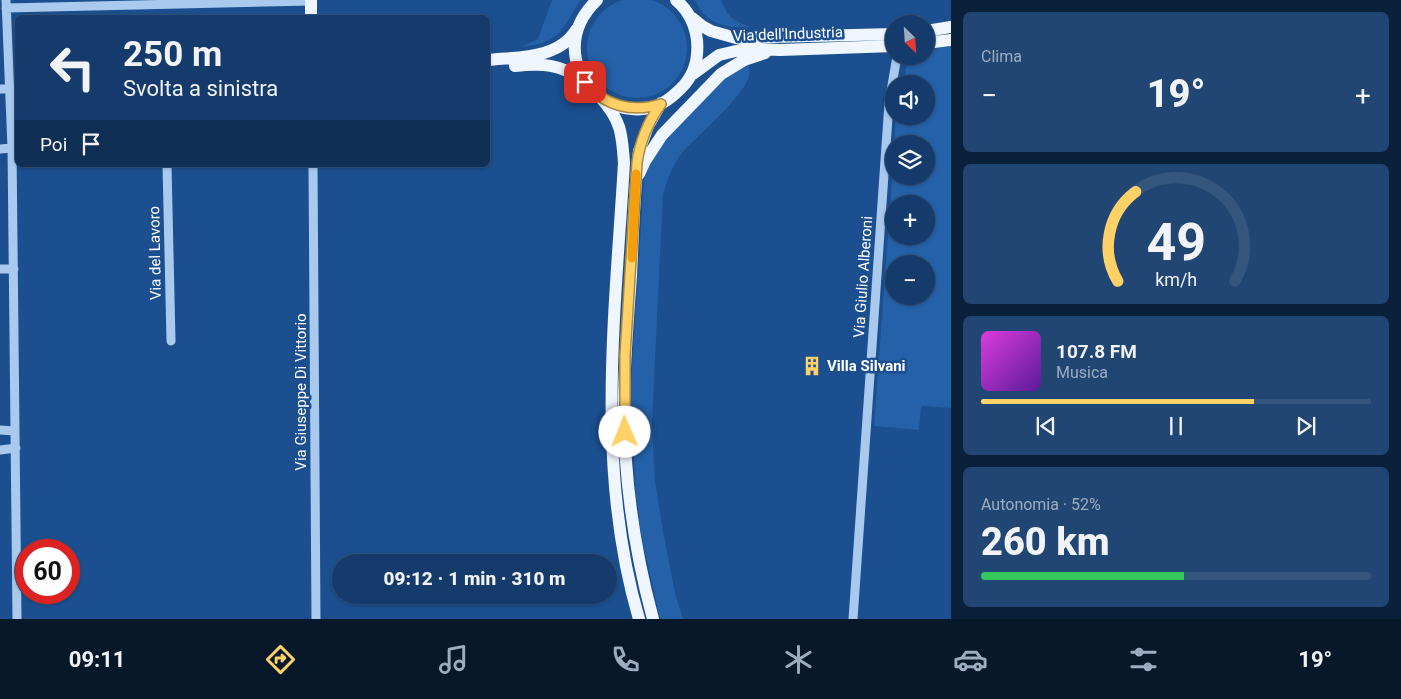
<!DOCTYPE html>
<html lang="it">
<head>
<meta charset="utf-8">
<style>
  :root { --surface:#143b6b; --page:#214673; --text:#f1f3f6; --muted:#9dadc1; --line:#33557e; --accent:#ffd166 }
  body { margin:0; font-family:Roboto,sans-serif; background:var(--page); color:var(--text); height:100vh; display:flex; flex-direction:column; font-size:19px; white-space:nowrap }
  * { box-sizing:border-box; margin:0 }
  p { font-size:16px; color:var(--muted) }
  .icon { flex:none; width:28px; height:28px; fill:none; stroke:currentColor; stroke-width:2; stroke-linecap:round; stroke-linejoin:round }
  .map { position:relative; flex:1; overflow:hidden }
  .details { display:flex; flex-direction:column; gap:12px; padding:12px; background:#0b203b; width:450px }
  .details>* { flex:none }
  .banner { position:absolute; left:15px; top:15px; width:475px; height:152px; border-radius:8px; box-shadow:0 1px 4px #0004,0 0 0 1px var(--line); background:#143b6b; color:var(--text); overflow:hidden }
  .needle { width:32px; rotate:155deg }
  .buttons { position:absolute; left:885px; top:15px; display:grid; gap:10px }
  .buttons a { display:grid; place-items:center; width:50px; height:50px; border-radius:50%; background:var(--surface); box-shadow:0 1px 4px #0004,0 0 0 1px var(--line); font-size:25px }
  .speed { position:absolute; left:15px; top:539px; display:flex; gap:10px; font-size:25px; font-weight:700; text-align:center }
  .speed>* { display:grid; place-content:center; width:65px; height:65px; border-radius:50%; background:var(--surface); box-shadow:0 1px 4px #0004,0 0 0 1px var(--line); line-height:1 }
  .speed .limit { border:8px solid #d22; background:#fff; color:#111 }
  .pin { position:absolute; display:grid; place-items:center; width:42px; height:42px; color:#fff; margin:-21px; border-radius:10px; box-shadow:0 2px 8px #0006 }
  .me { position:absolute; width:55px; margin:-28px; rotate:359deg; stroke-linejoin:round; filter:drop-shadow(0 0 4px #0008) }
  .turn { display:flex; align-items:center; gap:18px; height:105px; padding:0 25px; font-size:22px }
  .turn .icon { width:65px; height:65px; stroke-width:2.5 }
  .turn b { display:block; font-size:35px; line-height:42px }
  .then { display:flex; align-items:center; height:48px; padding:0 25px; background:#0003; gap:10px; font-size:19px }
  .big { font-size:38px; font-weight:800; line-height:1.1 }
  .details .card { flex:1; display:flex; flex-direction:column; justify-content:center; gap:8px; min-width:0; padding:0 18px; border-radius:8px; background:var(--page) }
  .details .dial { align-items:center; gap:0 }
  .dial svg { height:130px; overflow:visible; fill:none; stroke:var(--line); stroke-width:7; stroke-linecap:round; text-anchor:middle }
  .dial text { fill:var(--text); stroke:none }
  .song { display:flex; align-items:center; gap:15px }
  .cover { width:60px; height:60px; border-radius:8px; background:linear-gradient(135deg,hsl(300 70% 55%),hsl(270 70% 35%)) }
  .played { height:5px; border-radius:2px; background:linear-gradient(90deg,var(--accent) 70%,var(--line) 70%) }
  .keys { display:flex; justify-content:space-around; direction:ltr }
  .heat { display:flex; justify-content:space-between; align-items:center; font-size:28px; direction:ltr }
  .charge { height:8px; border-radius:4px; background:linear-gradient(90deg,#34c759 52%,var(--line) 0) }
  .trip { position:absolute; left:332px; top:554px; width:285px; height:50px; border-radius:25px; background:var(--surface); box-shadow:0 1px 4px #0004,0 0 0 1px var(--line); font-weight:800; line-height:50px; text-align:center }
  .menu { display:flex; height:80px; justify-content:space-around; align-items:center; background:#08182b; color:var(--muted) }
  .menu .icon { width:35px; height:35px }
  .menu .on { color:var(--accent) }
  .menu b { font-size:22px; color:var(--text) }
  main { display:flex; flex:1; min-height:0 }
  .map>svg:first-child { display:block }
</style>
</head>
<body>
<main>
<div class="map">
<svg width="951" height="619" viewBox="0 0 951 619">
  <rect width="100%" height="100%" fill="#1b4f8f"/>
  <path fill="#2461a8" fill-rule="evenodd" d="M587 48a50 50 0 1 1 100 0a50 50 0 1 1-100 0Z
    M552,0H581C576,6 572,14 568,21C557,40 542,45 521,47L538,39Z
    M694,0H721C728,18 733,20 750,27C735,28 719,27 707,17C701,12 698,5 694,0Z
    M951,46V408L921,406L919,430L874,426L894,153V176H926V144H894L896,116H926V84H902L910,56H926V50ZM894,204H926V236H894ZM894,264H926V296H894Z
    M748,63C749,67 750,71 749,75C747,94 697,136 682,153C672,166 668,179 663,194L652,422L655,481L662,526L675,593L683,619H660L641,533L636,493L631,417V382L644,179L653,154L716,82Z"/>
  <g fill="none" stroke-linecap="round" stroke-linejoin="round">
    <path stroke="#a9c9ee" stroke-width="9" d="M6,0L12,148L17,619
      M6,8L311,1
      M0,89H18
      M0,149L12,148
      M167,165L171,341
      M313,165L316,619
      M0,269H14
      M0,430L15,431
      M0,450L16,448
      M853,619L889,103L897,56"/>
    <path stroke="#f0f6ff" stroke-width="12" d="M311,0V18
      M597,0C533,62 622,145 676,93C688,83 696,70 697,54C699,34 692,13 676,0
      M692,18L702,26L711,31L736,38L894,34
      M926,31L951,27
      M926,43L951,40
      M488,60C517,57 559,59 576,30
      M515,66C542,63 560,64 583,80
      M693,74L719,55L740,50L758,49L780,50L894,46
      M600,97C621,120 622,133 624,163C615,315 595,470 639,619
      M639,174L645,161L662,135L721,74L744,60L765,53
      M653,619C634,549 624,477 624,405C624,362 628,319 631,276C633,234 634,192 639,151L648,126L661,103"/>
  </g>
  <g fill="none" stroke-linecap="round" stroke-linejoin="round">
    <defs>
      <path id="route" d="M585,82C604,106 632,113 661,104C648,122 640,141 637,163L625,356V432"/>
    </defs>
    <use href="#route" stroke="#a68842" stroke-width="12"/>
    <use href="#route" stroke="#ffd166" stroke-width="9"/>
    <path stroke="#f59e0b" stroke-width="9" d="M632,258L636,174"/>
  </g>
  <defs>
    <symbol id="building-bare" viewBox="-9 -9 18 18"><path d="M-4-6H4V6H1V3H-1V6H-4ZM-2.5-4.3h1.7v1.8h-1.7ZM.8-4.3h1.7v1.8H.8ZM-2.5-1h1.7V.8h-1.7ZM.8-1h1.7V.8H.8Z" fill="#ffd166" stroke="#1b4f8f" stroke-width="2.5" paint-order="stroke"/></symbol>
  </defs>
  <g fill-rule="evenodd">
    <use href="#building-bare" x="798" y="352" width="28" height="28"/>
  </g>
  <g text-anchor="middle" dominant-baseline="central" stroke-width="5" stroke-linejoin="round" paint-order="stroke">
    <g font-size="15" fill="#fff" stroke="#1b4f8f">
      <text transform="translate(788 34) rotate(-2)">Via dell'Industria</text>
      <text transform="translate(155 253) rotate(-91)">Via del Lavoro</text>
      <text transform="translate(863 277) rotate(-86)">Via Giulio Alberoni</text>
      <text transform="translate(301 392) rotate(-90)">Via Giuseppe Di Vittorio</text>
    </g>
    <g font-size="15" font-weight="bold" fill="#fff" stroke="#1b4f8f" text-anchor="start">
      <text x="827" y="366">Villa Silvani</text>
    </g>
  </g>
</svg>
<div class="buttons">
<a><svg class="needle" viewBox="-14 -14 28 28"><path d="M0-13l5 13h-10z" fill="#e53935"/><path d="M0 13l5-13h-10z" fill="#9dadc1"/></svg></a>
<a><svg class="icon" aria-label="sound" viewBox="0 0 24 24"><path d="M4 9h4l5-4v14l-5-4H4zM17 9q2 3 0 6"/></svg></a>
<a><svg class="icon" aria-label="layers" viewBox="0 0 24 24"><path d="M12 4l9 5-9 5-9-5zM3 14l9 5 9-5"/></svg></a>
<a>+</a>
<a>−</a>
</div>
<div class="speed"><div class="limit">60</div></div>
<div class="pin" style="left:585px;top:82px;background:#d93025"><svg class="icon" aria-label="arrive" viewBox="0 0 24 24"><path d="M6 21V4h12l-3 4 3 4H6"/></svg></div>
<svg class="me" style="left:625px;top:432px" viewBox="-20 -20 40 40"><circle r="19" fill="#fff"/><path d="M0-13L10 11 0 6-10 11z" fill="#ffd166"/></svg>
<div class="trip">09:12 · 1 min · 310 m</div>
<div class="banner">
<div class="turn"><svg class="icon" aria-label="left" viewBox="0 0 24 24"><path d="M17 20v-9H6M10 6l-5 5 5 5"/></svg><div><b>250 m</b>Svolta a sinistra</div></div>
<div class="then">Poi<svg class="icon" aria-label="arrive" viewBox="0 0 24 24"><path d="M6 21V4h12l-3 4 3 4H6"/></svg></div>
</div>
</div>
<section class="details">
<div class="card"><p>Clima</p>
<div class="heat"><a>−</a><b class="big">19°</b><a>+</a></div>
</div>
<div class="card dial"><svg viewBox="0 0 100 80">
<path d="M14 69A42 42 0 1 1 86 69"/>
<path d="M14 69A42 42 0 0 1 25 14" stroke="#ffd166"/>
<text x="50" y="56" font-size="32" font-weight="700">49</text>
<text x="50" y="72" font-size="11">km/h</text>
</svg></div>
<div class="card">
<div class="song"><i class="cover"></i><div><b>107.8 FM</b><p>Musica</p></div></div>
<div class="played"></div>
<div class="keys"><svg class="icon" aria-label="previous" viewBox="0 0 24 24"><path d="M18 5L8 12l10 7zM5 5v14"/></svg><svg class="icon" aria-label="pause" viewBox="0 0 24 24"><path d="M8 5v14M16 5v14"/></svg><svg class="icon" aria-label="next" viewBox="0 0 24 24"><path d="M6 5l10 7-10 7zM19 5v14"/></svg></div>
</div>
<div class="card"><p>Autonomia · 52%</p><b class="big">260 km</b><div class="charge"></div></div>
</section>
</main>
<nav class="menu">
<b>09:11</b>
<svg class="icon on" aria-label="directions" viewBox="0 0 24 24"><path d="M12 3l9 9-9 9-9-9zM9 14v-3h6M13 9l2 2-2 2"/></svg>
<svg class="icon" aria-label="music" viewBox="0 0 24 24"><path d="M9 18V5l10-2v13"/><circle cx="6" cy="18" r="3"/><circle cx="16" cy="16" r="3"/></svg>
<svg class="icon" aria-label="phone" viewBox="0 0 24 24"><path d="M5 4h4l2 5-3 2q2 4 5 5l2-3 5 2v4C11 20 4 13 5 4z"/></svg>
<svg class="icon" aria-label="climate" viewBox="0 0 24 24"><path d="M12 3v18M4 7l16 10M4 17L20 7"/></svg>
<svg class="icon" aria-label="car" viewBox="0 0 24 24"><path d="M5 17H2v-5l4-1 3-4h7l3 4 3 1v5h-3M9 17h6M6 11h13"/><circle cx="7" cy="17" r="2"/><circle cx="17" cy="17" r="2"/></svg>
<svg class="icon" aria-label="filters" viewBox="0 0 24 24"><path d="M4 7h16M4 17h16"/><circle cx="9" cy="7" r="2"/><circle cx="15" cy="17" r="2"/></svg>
<b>19°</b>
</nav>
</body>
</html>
